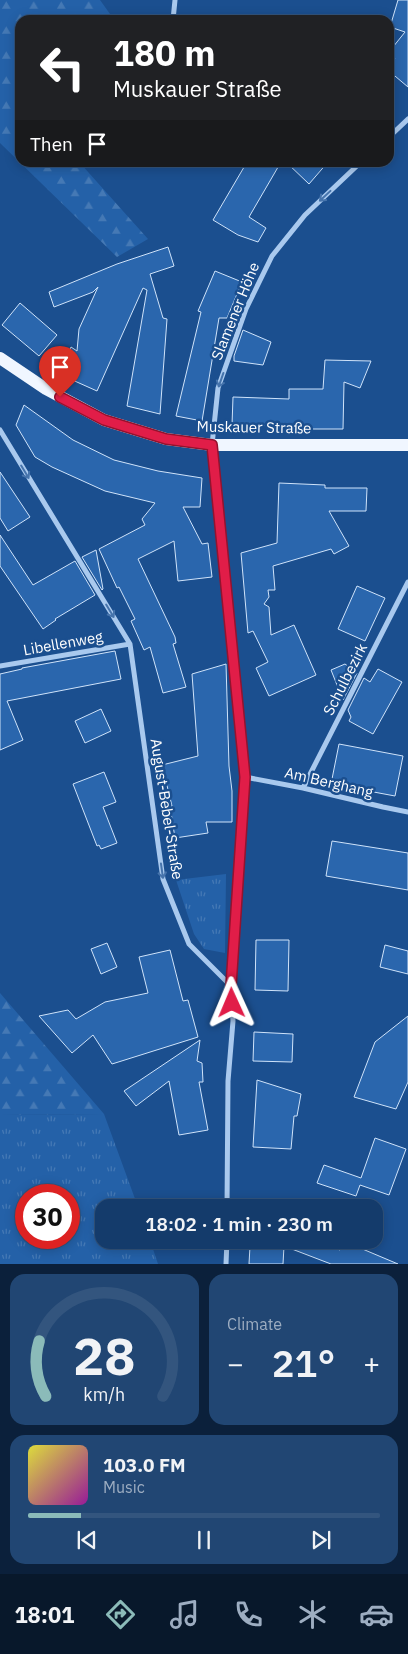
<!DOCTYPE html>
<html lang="en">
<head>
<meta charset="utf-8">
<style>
  :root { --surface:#143b6b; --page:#214673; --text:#f1f3f6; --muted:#9dadc1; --line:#33557e; --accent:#8bbbb9 }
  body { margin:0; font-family:"IBM Plex Sans",sans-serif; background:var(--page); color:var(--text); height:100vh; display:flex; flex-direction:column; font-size:19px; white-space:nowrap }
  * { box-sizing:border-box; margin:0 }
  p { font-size:16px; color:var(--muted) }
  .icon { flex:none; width:28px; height:28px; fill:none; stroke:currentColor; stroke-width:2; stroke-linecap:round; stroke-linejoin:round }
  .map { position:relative; height:1264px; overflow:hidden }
  .details { display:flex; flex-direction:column; gap:10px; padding:10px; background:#0b203b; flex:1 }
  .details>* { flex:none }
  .hud { position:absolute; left:15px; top:15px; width:379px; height:152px; border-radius:15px; box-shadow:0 2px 12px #0003,0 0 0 1px var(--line); background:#202124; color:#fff; overflow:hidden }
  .speed { position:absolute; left:15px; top:1184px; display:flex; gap:10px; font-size:25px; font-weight:700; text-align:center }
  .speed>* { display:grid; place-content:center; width:65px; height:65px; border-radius:50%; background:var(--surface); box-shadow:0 2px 12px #0003,0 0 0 1px var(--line); line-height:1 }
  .speed .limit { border:8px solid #d22; background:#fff; color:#111 }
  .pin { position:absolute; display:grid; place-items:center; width:42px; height:42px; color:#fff; margin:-51px -21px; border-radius:50% 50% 50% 0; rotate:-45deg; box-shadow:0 0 5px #0007 }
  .pin .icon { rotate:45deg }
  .me { position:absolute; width:55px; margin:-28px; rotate:359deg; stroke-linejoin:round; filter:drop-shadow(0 0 4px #0008) }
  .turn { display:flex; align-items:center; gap:18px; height:105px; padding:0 15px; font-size:22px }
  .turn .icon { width:65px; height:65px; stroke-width:2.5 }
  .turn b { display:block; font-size:35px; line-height:42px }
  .then { display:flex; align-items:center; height:48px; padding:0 15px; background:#0003; gap:10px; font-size:19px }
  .big { font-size:38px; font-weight:600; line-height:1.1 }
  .details .widget { flex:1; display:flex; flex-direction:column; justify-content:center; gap:8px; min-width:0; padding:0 18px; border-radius:15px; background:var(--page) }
  .details .dial { align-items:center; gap:0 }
  .dial svg { height:130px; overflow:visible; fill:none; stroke:var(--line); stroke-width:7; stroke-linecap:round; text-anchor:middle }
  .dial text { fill:var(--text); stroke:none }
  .song { display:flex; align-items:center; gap:15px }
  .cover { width:60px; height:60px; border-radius:8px; background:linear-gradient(135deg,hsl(60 70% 55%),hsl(300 70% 35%)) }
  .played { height:5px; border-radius:2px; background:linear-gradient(90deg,var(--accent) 15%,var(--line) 15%) }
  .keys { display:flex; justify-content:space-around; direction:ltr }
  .heat { display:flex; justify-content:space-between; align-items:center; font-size:28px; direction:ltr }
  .details .tiles { flex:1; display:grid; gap:10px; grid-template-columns:1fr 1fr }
  .widget:last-child { grid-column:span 2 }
  .trip { position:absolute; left:95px; top:1199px; width:288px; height:50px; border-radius:15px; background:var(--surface); box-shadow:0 2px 12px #0003,0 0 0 1px var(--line); font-weight:600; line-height:50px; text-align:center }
  .tabs { display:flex; height:80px; justify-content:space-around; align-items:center; background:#08182b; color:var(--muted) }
  .tabs .icon { width:35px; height:35px }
  .tabs .selected { color:var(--accent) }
  .tabs b { font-size:22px; color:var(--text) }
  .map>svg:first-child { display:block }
</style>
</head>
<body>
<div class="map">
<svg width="408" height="1264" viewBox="0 0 408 1264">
  <defs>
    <pattern id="grass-tufts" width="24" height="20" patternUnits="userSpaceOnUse" patternTransform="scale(1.25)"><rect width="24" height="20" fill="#2461a8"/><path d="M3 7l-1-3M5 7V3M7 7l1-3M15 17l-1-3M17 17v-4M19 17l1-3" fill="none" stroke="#4579b5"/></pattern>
    <pattern id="forest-firs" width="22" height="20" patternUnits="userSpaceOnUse" patternTransform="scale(1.25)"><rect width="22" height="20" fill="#2461a8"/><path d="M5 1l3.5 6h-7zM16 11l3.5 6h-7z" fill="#4579b5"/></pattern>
  </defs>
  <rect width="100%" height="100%" fill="#1b4f8f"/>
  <path fill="url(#grass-tufts)" fill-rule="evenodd" d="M226,874L225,953L204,949L194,934L176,880Z
    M104,1114L138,1207L104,1208V1240H150L158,1264H0V1115ZM26,1195H69V1238H26Z"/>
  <path fill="url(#forest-firs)" d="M0,0H100L110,14L109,20H20V162L80,163L148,239L117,257L0,143Z
    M0,993L104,1114L0,1115Z"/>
  <path fill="#2a66ad" stroke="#cfe3fa" d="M398,0H408V87L389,71V66L395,58L389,52L405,32L390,27Z
    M247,162H281L249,217L266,228L258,242L238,235L213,220Z
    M286,162H328L309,184Z
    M168,247L174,266L150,274L163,318L167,319L160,414L127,406L147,290L143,288L97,391L59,374L71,347L77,351L79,329L98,287L93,292L54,307L49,292L117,264Z
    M215,271L242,282L227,318H219L202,421L176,416L201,312L198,311Z
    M20,303L57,335L39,356L2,325Z
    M243,330L271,342L263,365L234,361V356Z
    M325,360L371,361L360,388L344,382L343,429H289V426L232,425L233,397L289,399V389H323Z
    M24,405L73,440L114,460L158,471L202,478L200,507H183L202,544L208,543L212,577L178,581L174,541L138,559L175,637L176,643L173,644L186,687L163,693L150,647L144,650L131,621L135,619L119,587L117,588L99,549L145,525L142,519L155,503L105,491L52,467L35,457L16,425Z
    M0,472L30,517L8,531L0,518Z
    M279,483L325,485V488H367L366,511H329L349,546L334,554L331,549L273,566L275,590H268L269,597L264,604L269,607L271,635L294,625L316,675L269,696L256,668L268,662L253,631L248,633L241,553L277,543Z
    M0,535L33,585L75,561L95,595L55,619L56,620L43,629L0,566Z
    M96,550L103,589L102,590L82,557Z
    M357,586L385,598L365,641L338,629Z
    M115,651L121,679L7,701L23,740L0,750V674L22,669V668Z
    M226,664L229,766L232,791V822H206L208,833L175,838L170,806H172L162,765L198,756L192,674Z
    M345,664L357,673L343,700L331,670Z
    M378,669L402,682L373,734L349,721L351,717L348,710L364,678L370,682Z
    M101,709L111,731L85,743L75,721Z
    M339,744L403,756L395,796L331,784Z
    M104,772L116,802L103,807L117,843L101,849L99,845L97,846L73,784Z
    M332,841L408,853V890L326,876Z
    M256,940H289L288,991L255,990Z
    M107,943L117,967L101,974L91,949Z
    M385,945L408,951V974L380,967Z
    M170,950L183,1001L188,1000L198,1037L112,1064L93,1035L72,1053L39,1016L68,1010L76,1019L105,1002L148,993L139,957Z
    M408,1016V1082L396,1109L354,1097L375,1042Z
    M254,1032L293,1034L292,1062L253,1061Z
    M200,1040L197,1061L202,1063L203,1082H199L208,1130L179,1135L169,1081L136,1106L124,1091Z
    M257,1080L301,1094L297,1116H294L291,1149L253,1147Z
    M375,1138L406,1149L389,1195L360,1185L356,1196L317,1183L324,1165L361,1178Z
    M252,1240H311L340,1250L342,1245L351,1249L353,1245L398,1264H331L284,1246L283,1264H249L250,1246H252Z"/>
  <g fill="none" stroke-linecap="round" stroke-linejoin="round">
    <path stroke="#a9c9ee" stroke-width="5" d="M173,20L175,0
      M389,137L408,119
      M0,430L130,644L163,879L189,944L231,986
      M0,666L130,644
      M245,777L303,788L383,807L408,812
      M303,788L408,582
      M227,1208L228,1081L233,1021L231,986L245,777L212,445L218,388L246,309L272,256L305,215L361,162
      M226,1264L227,1240"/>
    <path stroke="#f0f6ff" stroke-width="12" d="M0,358L46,389L104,420L166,439L212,445H408"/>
  </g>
  <defs><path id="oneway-shaft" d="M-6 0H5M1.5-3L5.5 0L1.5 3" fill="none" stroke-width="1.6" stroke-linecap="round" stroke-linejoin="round" transform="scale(1.25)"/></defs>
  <g stroke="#4674ac">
    <use href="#oneway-shaft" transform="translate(325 196) rotate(137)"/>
    <use href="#oneway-shaft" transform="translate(221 380) rotate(109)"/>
    <use href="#oneway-shaft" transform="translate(25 472) rotate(59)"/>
    <use href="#oneway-shaft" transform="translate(110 611) rotate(59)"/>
    <use href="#oneway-shaft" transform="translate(162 871) rotate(82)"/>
  </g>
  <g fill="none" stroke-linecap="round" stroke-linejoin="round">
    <defs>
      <path id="route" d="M60,397L104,420L166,439L212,445L245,777L231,986L232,1003"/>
    </defs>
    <use href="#route" stroke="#92132f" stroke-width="12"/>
    <use href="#route" stroke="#e11d48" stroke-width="9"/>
  </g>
  <g text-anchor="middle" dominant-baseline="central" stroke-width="5" stroke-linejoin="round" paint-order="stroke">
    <g font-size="15" fill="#fff" stroke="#1b4f8f">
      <text transform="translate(235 311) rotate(-68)">Slamener Höhe</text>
      <text transform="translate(254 427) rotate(1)">Muskauer Straße</text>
      <text transform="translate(63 643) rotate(-10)">Libellenweg</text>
      <text transform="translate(345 679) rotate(-63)">Schulbezirk</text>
      <text transform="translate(329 782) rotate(13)">Am Berghang</text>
      <text transform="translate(167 809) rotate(81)">August-Bebel-Straße</text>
    </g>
  </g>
</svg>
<div class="speed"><div class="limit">30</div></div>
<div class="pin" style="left:60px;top:397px;background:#d93025"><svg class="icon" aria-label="arrive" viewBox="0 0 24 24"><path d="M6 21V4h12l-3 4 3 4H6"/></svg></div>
<svg class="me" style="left:232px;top:1003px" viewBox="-20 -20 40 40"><path d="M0-17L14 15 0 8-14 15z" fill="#e11d48" stroke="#fff" stroke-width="4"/></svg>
<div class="trip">18:02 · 1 min · 230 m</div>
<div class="hud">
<div class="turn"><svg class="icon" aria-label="left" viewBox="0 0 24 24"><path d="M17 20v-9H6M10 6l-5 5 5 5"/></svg><div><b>180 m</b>Muskauer Straße</div></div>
<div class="then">Then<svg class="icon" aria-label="arrive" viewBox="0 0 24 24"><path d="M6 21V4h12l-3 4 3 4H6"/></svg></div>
</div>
</div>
<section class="details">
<div class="tiles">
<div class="widget dial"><svg viewBox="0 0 100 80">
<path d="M14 69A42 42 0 1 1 86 69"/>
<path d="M14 69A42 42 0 0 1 10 35" stroke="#8bbbb9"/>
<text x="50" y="56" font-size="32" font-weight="700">28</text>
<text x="50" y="72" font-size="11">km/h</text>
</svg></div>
<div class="widget"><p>Climate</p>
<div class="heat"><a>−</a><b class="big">21°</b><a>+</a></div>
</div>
<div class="widget">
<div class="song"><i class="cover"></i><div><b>103.0 FM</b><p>Music</p></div></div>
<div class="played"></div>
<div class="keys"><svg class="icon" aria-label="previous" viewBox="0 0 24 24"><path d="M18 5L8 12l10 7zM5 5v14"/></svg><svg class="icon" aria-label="pause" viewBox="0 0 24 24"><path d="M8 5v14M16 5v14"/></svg><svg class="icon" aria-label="next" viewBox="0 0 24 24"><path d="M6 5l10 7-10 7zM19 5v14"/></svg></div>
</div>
</div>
</section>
<nav class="tabs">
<b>18:01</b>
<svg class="icon selected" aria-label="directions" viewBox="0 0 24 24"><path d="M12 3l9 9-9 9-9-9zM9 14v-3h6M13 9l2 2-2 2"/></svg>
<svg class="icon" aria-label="music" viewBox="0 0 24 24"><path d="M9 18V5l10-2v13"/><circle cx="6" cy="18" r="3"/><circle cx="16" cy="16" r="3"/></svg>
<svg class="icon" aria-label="phone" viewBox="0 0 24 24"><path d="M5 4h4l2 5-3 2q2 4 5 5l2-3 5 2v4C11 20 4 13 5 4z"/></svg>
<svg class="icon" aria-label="climate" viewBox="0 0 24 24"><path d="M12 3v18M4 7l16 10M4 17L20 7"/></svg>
<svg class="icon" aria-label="car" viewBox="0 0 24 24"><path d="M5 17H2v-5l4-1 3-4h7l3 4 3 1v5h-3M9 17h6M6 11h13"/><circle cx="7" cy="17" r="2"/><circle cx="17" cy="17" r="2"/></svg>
</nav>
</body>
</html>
